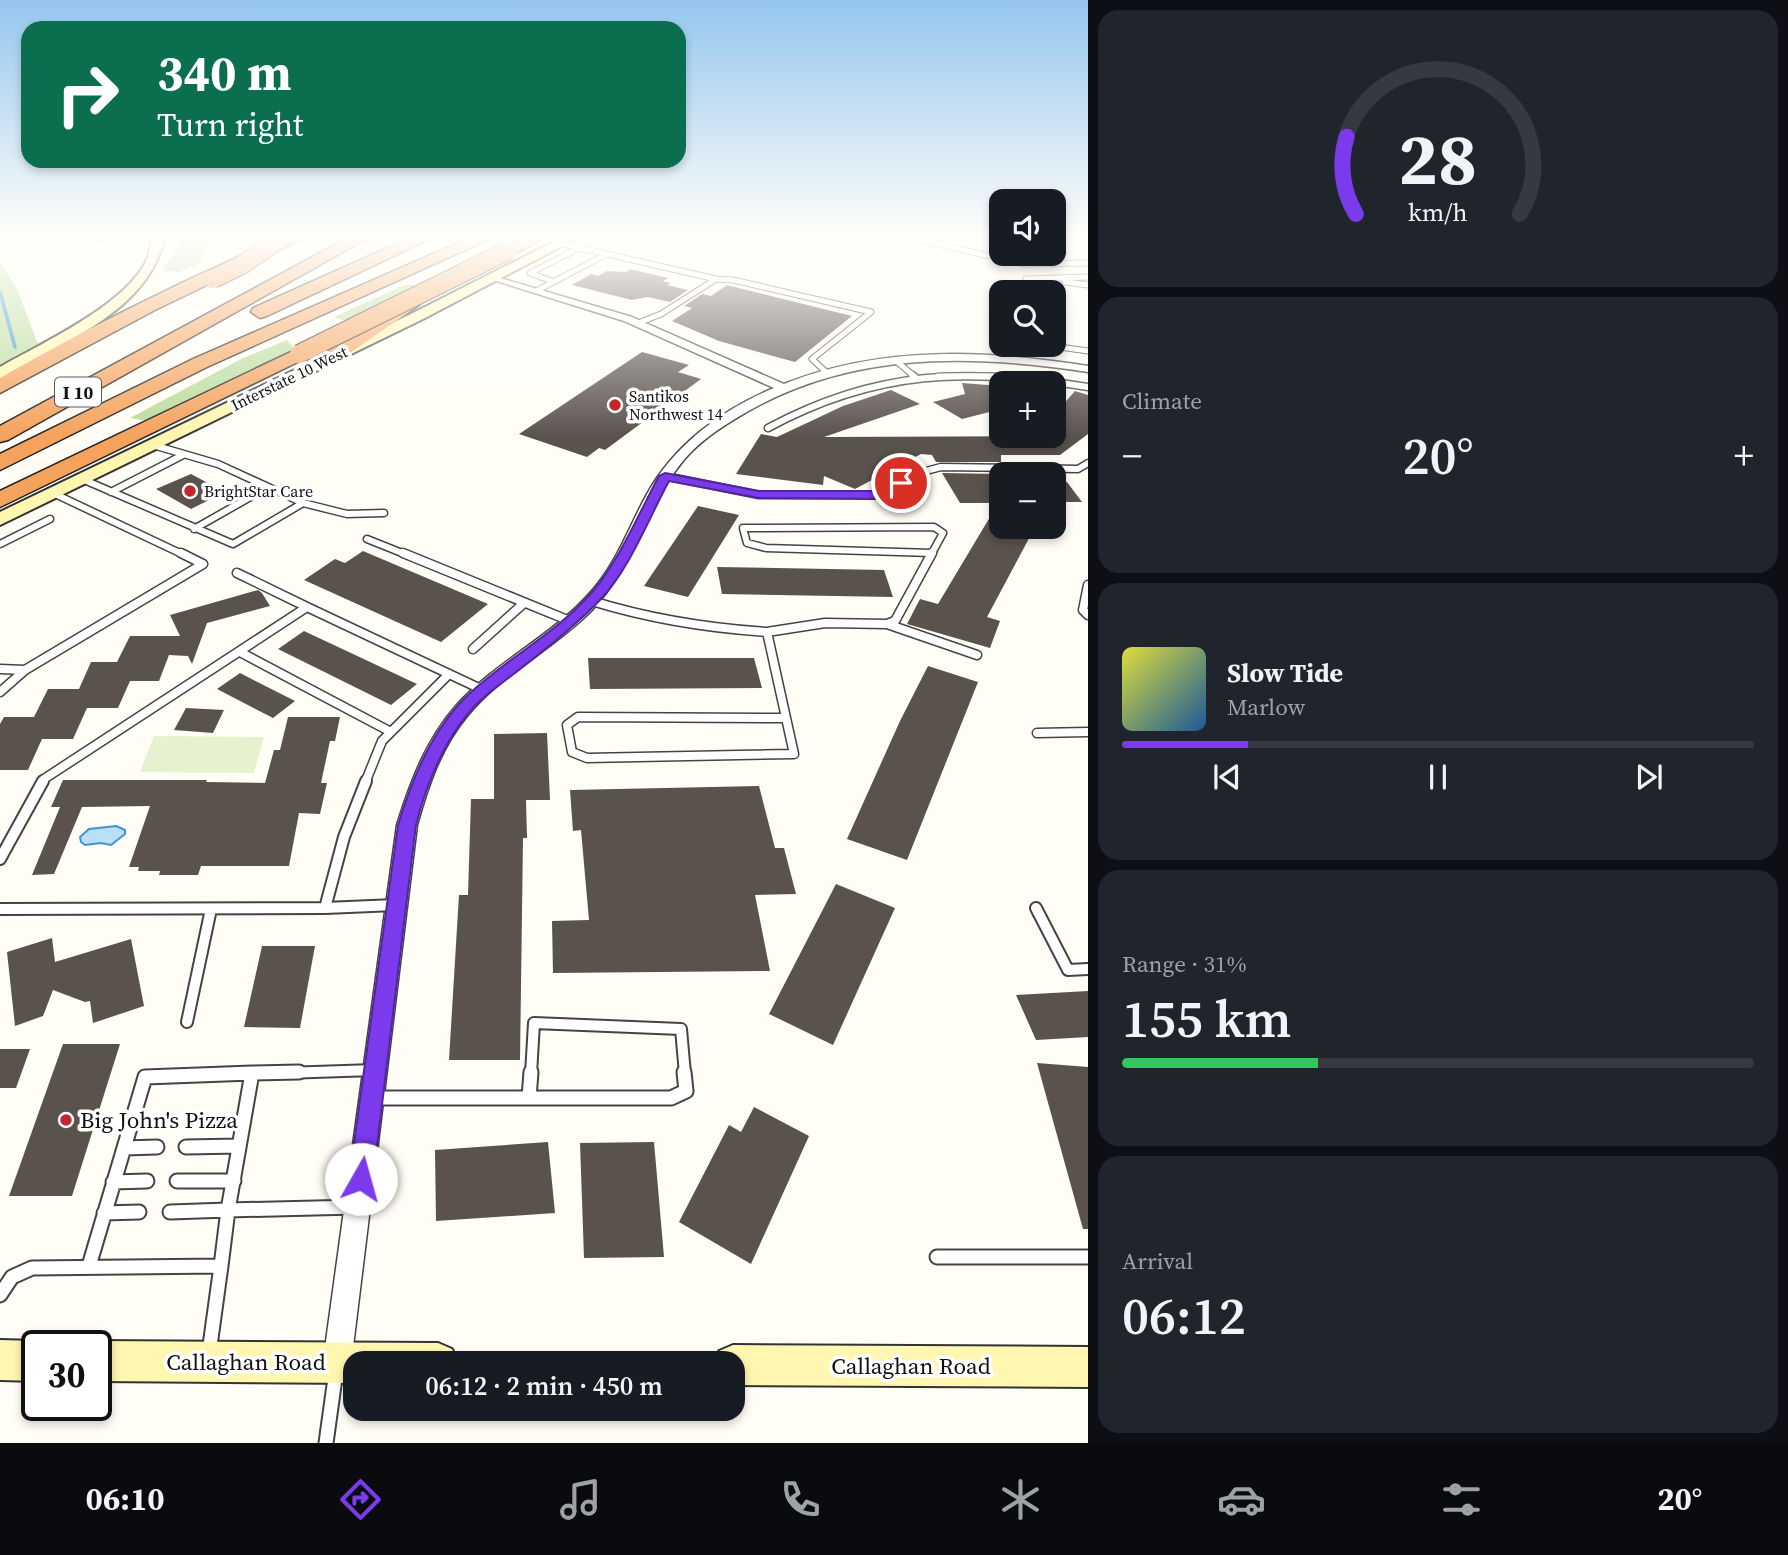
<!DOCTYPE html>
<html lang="en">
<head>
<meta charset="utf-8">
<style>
  :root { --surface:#171b24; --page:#20242c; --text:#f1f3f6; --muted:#9ea1a6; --line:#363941; --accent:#7c3aed }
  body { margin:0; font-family:"Source Serif 4",serif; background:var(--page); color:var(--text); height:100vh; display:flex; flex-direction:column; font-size:26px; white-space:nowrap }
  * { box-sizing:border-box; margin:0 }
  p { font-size:23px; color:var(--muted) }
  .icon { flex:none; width:38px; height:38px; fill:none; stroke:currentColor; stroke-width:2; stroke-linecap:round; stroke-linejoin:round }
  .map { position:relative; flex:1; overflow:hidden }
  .panel { display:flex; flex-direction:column; gap:10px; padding:10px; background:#0d0f14; width:700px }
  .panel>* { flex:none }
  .banner { position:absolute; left:21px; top:21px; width:665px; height:147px; border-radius:21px; box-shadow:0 4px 10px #0003; background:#0b6e4f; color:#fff; overflow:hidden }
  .buttons { position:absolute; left:989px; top:189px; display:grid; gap:14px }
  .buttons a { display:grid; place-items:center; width:77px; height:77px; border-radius:14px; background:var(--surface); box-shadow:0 4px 10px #0003; font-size:35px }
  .speed { position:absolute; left:21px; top:1330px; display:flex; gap:14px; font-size:35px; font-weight:700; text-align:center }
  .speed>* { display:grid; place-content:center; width:91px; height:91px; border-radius:50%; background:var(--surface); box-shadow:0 4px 10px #0003; line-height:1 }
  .speed .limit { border:4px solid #111; border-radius:10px; background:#fff; color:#111 }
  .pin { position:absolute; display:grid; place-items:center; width:60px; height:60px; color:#fff; margin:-30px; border:4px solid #fff; border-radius:50%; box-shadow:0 2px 7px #0007 }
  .me { position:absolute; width:77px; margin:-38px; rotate:7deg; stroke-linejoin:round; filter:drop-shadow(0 0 5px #0008) }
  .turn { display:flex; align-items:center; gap:24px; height:147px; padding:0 21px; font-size:32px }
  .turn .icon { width:91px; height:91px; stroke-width:2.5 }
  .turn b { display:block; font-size:49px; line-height:60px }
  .big { font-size:52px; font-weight:600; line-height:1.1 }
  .panel .widget { flex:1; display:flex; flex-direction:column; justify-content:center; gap:10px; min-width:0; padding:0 24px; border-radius:21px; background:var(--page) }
  .panel .dial { align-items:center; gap:0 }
  .dial svg { height:182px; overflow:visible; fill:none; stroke:var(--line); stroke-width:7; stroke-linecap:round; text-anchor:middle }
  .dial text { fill:var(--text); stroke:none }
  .song { display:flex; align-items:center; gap:21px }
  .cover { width:84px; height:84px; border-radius:10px; background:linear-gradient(135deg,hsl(60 70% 55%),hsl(210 70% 35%)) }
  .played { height:7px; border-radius:4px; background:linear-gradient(90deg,var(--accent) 20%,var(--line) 20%) }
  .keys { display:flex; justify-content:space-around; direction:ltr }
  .heat { display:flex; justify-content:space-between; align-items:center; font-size:38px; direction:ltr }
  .charge { height:10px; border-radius:5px; background:linear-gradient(90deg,#34c759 31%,var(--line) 0) }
  .trip { position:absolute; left:343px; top:1351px; width:402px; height:70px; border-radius:21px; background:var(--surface); box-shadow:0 4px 10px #0003; font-weight:600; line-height:70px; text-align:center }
  .dock { display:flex; height:112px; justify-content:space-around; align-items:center; background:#090b0e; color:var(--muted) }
  .dock .icon { width:49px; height:49px }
  .dock .active { color:var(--accent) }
  .dock b { font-size:32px; color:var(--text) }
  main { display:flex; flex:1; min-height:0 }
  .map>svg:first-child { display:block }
</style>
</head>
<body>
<main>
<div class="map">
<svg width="1088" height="1443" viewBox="0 0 1088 1443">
  <rect width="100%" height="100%" fill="#fffdf5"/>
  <path fill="#b9dc9c" d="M186,235H213L199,264L178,272L162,271Z
    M0,263L17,289L38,344L0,366Z
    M412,284L420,291L351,323L334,317L400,287Z
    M287,340L297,351L154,422L130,418L243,358Z"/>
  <path fill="#e6f2cf" d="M154,736L264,737L254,773L140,772Z"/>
  <path fill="#b9e0f7" stroke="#3f96cf" stroke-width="2" d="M116,826L125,830V834L111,845L101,843L85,845L81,842L80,837L89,829Z"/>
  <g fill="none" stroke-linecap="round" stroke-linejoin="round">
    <path stroke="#3f96cf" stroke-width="3.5" d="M0,292L15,347"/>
  </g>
  <path fill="#5a524d" d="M630,269L668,278L663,281L671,283L667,285L688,290L670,302L648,297L632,300L572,285L591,274L598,276L607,271L626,272Z
    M727,285L852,316L795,362L719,341L672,321L692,308L684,306L702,294L711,296Z
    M642,352L689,365L678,372L701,379L605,450L599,448L587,457L519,434Z
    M962,383L1001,386V409L962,419L933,402L965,394Z
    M891,390L920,404L824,437L1054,436V415L1075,391L1088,395V434L1060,455H1001V462H936L932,455L921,454L855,489L824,476L823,485L736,474L761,434L777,437L843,406Z
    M942,473L1001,474V503H960Z
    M191,474L225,492L191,509L156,489Z
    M1054,482H1067L1082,502H1054Z
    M698,506L739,515L688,597L644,586Z
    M990,517L1001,520V527H1035L987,617L1000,621L990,648L907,624L920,599L938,604Z
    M363,551L488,604L441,642L304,580L335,559L345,563Z
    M717,567L884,570L893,597L722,594Z
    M258,590L262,593L270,606L207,623L192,664L188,656L169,655L159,681H130L118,708H87L73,739H42L28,770H0V724L4,717H34L48,689H79L91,662H117L130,636H180L170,615Z
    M304,631L417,684L391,705L278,649Z
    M588,658H754L762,688L590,689Z
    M928,666L978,682L907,860L847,839L900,721Z
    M240,673L295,701L273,718L217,689Z
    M186,708L224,710L213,733L174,730Z
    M288,717H340L335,741H330L321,783H327L320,814L299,813L289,866H201L198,875H159L160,871H138L139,867H129L150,806L82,807L54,874L32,875L60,807H51L63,780H207L206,782L265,783L274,750H280Z
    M547,733L550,800H526L527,838H523L520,1060H449L459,895H468L471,799H494V734Z
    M759,786L775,848H784L796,894L755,895L770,971L553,973L552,921L589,920L581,830L573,831L570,790Z
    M836,884L895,908L833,1045L769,1014Z
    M52,938L55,962L131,939L144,1006L93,1023L90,1001L85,1002L53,990L43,1016L15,1026L7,952Z
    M262,946H315L300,1028L244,1027Z
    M1088,991V1037L1036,1040L1016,995Z
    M63,1044H120L72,1196H9Z
    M0,1049H30L16,1088H0Z
    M1037,1063L1088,1067V1229H1083Z
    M754,1107L809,1136L751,1264L679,1222L729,1125L741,1132Z
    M548,1142L555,1213L436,1221L435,1150Z
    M654,1142L664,1257L584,1258L580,1143Z"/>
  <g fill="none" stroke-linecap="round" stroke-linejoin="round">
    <defs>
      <path id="lane-far4" d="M66,235L115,240L129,235
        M593,235H605
        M898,235L1024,264L1088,263
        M559,243L607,254
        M716,279L733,280L871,312L812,359L826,372
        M554,282L530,273L579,248
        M1065,282L1088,285
        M538,290L607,254L716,279L661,314L638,323
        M1023,292L1026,279L1088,277
        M1046,345L1088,351
        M895,360L914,376
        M938,376H1005"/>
      <path id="lane-far3" d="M912,375L915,377
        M768,428C877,369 968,368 1088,387
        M153,445L218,464L303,503L347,514L384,513
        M665,476L759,495H877L926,471L941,467L1078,469L1088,463
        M82,479L233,544L303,503
        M111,492L183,455
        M53,493L184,555
        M194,529L268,487
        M367,539L407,555
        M0,544L50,519
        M931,555L943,533L934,527L743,528L747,543L766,548L932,553"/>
      <path id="lane-far2" d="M403,553L570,621
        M1088,585L1083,610L1088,615
        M592,601C650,619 707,628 767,632L794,754L587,758L572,752L567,725L578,717L786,718
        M307,607L483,690
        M887,624L977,655
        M767,632L825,623L887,624L895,621L932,553
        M473,649L524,603
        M240,652L391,732
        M0,669L25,670L203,564L181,553
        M0,692L25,670
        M1037,733L1088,732
        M42,783L44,779L307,607L237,573
        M365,783L382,741L449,674"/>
      <path id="lane-far1" d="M366,781L344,837L325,908L395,905
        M0,859L43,781
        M1036,908L1068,970L1088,969
        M0,909L325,908
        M187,1022L211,909
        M236,1074L252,1073
        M252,1074L374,1070
        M531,1074L534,1023L681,1029L685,1074"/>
      <path id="lane" d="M299,1072L252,1073L228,1210L356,1207
        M372,1098H529
        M529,1098H671L686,1091L684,1072
        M529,1098L531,1072
        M186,1147L239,1146
        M124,1148L157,1147
        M177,1181H234
        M113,1182L147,1181
        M170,1212L228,1210L221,1266
        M104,1213L139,1212
        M937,1257H1088
        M89,1266L145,1077L252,1073
        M0,1295L12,1277L32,1268L221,1266L209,1353
        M326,1443L336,1371"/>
      <path id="street" d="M490,275L632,317L784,384C882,345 986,350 1088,366V372C970,354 851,351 745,413C721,427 696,443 679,466C644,511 632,567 592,610C554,649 502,673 467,716C441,747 428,786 417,825L351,1363L347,1373L337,1377L327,1373L323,1363L397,825C410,783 426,740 456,706C495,662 551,637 590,593C616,565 628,529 646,496C673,446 721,410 774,388L624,321L490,279Z"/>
      <path id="secondary" d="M153,235H165C153,297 94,327 43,356C29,363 15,375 0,379V367C42,343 130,303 148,257C150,250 151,242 153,235Z
        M567,235H583L423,319L0,525V512L413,313Z
        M0,1340L37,1341L49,1346H37V1381L0,1380Z
        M96,1341L438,1343L452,1349L458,1363H355V1383L96,1381V1346H84Z
        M733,1345L1088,1347V1387L733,1385V1363H714L719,1351Z"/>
      <path id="highway" d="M288,235H310L155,310L0,393V378C93,325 189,277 288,235Z
        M353,235H373L8,440L0,442V426Z
        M416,235H438L267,316L260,318L251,312L253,308Z
        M476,235H498L207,367L0,470V454L193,359Z
        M527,235H549L515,254L509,255L501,250Z
        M413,296L419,297L422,301L419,305L340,360H326L323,356L326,352L407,297Z
        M299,348L306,350L309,354L306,358L0,507V491Z"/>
    </defs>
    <use href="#lane-far4" stroke="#444" stroke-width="7"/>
    <use href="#lane-far3" stroke="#444" stroke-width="9"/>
    <use href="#lane-far2" stroke="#444" stroke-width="11"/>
    <use href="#lane-far1" stroke="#444" stroke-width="14"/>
    <use href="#lane" stroke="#444" stroke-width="17"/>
    <use href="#street" stroke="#444" stroke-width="3"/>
    <use href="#secondary" stroke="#333" stroke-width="4"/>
    <use href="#highway" stroke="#222" stroke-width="3"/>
    <use href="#lane-far4" stroke="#fff" stroke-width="5"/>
    <use href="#lane-far3" stroke="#fff" stroke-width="6"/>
    <use href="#lane-far2" stroke="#fff" stroke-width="8"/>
    <use href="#lane-far1" stroke="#fff" stroke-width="10"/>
    <use href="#lane" stroke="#fff" stroke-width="13"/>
    <use href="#street" fill="#fff" fill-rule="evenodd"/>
    <use href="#secondary" fill="#fff6b0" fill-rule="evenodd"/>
    <use href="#highway" fill="#f5a25d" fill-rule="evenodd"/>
    <defs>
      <path id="highway-bridge" d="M213,279L242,265L285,235
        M299,354L509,250"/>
    </defs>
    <use href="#highway-bridge" stroke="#222" stroke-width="20" stroke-linecap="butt"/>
    <use href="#highway-bridge" stroke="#f5a25d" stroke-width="18"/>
  </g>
  <linearGradient id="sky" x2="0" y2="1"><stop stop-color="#95c6ee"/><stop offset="0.54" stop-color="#fffefa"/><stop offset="1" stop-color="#fffefa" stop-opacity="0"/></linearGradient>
  <rect width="1088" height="437" fill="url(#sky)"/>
  <path fill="#7c3aed" stroke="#51269a" stroke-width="2" d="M665,473L759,491H875L897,480L907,483L877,499L759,498L669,481C649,518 629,570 600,600C574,627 544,650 515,673C498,686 480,698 467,715C441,747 426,786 416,825L373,1179L369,1187L361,1191L353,1187L349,1179L398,825C412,779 432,729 468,695C507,658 557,633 592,592C619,561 639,513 659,476Z"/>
  <g fill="#c4262e" stroke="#fff" stroke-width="2.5">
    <circle cx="615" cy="405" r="7"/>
    <circle cx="190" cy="491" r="7"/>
    <circle cx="66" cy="1120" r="7"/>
  </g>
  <g text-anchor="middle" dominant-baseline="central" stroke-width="7" stroke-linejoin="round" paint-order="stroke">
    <g font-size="16" fill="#111" stroke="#fff">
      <text transform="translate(289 378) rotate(-26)">Interstate 10 West</text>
    </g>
    <g font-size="16" fill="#111" stroke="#fff" text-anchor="start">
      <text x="629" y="396">Santikos<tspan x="629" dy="18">Northwest 14</tspan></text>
      <text x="204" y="491">BrightStar Care</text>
    </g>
    <rect fill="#fff" stroke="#585858" stroke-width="2" x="55" y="377.5" width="46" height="29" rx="5"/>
    <g font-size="18" font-weight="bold" fill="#111">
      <text x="78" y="392">I 10</text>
    </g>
    <g font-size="23" fill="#111" stroke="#fff" text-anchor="start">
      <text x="80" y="1120">Big John's Pizza</text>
    </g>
    <g font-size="23" fill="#111" stroke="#fff">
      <text x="246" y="1362">Callaghan Road</text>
      <text x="911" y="1366">Callaghan Road</text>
    </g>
  </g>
</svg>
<div class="buttons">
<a><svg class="icon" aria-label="sound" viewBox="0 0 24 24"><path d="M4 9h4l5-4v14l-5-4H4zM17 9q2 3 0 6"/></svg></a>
<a><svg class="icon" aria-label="search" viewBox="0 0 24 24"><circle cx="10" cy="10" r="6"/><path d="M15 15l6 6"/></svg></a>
<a>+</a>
<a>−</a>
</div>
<div class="speed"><div class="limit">30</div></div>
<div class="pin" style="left:901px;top:483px;background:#d93025"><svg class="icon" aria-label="arrive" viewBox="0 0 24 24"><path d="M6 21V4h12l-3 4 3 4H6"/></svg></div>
<svg class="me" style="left:361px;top:1179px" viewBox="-20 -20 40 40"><circle r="19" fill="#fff"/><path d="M0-13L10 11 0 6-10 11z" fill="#7c3aed"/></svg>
<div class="trip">06:12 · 2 min · 450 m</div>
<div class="banner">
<div class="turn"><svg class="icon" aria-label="right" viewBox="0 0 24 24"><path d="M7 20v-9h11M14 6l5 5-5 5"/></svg><div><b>340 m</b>Turn right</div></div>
</div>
</div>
<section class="panel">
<div class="widget dial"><svg viewBox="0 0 100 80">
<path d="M14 69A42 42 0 1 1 86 69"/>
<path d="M14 69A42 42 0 0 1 10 35" stroke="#7c3aed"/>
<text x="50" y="56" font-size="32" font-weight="700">28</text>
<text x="50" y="72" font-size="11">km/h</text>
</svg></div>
<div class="widget"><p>Climate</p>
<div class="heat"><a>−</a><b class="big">20°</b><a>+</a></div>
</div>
<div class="widget">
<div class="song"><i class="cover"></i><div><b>Slow Tide</b><p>Marlow</p></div></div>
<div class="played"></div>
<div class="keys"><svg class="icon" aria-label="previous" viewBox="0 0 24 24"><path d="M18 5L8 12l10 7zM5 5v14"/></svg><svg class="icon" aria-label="pause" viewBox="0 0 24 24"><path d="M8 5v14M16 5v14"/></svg><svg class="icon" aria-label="next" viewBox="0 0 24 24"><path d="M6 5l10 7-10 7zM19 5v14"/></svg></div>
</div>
<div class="widget"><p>Range · 31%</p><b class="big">155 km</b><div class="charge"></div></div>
<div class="widget"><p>Arrival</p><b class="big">06:12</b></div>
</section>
</main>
<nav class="dock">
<b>06:10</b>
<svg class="icon active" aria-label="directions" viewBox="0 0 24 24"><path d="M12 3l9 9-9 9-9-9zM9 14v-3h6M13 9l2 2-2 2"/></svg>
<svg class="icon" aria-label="music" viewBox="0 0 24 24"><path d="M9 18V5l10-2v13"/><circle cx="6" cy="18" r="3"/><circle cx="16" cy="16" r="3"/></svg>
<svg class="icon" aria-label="phone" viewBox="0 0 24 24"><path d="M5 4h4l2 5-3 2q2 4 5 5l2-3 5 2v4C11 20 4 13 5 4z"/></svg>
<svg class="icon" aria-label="climate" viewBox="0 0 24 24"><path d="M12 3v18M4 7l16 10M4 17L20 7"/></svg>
<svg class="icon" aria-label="car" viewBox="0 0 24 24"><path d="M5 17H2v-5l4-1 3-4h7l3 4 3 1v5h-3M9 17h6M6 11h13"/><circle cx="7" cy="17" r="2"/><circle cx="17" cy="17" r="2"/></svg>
<svg class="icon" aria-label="filters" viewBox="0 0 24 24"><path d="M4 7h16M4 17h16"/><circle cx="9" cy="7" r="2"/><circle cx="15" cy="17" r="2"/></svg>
<b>20°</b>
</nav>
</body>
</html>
